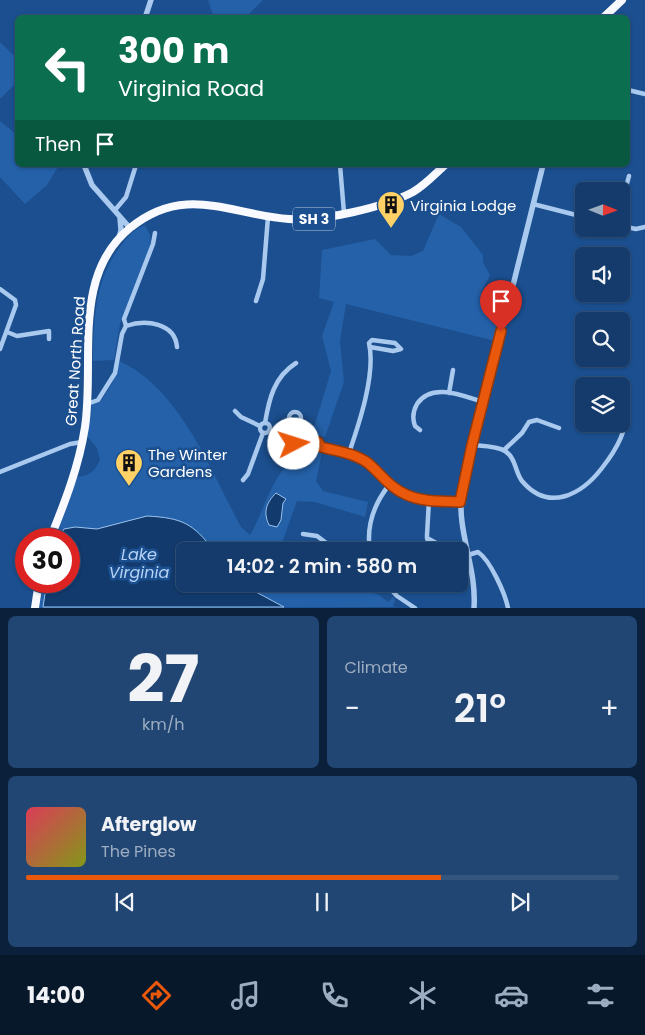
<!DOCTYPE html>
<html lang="en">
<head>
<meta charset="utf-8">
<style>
  :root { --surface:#143b6b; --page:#214673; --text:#f1f3f6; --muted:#9dadc1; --line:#33557e; --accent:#ea580c }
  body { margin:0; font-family:Poppins,sans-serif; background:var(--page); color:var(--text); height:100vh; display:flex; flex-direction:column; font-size:19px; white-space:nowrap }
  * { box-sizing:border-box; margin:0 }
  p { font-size:16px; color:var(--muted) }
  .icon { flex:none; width:28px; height:28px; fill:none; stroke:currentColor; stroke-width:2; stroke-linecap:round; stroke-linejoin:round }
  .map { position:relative; height:608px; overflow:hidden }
  .sheet { display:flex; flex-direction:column; gap:8px; padding:8px; background:#0b203b; flex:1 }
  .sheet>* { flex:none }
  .hud { position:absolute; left:15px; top:15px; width:615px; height:152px; border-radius:8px; box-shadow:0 1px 4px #0004,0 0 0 1px var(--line); background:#0b6e4f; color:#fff; overflow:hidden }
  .needle { width:32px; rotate:91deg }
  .controls { position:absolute; left:575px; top:182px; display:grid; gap:10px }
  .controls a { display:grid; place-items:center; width:55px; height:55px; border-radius:8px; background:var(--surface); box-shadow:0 1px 4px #0004,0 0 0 1px var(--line); font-size:25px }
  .speed { position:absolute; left:15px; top:528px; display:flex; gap:10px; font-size:25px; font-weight:700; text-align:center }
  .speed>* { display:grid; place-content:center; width:65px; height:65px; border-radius:50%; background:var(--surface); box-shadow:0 1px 4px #0004,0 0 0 1px var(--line); line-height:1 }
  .speed .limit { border:8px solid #d22; background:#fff; color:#111 }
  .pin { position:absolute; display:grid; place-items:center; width:42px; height:42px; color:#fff; margin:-51px -21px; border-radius:50% 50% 50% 0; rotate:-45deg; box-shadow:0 0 5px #0007 }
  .pin .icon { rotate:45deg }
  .me { position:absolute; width:55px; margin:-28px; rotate:85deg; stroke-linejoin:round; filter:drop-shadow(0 0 4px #0008) }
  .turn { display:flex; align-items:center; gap:18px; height:105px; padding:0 20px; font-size:22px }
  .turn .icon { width:65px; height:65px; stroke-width:2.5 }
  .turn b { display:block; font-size:35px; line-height:42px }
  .then { display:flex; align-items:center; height:48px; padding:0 20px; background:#0003; gap:10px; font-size:19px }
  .big { font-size:38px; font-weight:600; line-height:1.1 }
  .sheet .widget { flex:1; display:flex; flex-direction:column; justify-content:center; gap:8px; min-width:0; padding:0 18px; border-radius:8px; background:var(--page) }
  .sheet .dial { align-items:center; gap:0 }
  .dial b { font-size:65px; line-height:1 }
  .song { display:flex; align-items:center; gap:15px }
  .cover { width:60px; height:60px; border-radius:8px; background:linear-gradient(135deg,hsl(350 70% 55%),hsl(70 70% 35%)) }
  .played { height:5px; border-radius:2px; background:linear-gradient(90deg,var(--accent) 70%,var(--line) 70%) }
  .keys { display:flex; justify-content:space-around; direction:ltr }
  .heat { display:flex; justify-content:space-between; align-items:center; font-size:28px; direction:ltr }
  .sheet .tiles { flex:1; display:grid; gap:8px; grid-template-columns:1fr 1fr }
  .widget:last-child { grid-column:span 2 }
  .trip { position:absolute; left:176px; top:542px; width:292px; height:50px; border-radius:8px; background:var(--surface); box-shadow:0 1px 4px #0004,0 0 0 1px var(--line); font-weight:600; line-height:50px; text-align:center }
  .menu { display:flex; height:80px; justify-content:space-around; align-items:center; background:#08182b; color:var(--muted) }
  .menu .icon { width:35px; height:35px }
  .menu .active { color:var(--accent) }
  .menu b { font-size:22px; color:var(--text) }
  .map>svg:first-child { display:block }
</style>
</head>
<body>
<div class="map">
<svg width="645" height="608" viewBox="0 0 645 608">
  <rect width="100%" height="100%" fill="#1b4f8f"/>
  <path fill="#2461a8" d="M208,0H263L246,17L214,18Z
    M0,42L13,55L17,56L18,81L0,99Z
    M0,121L17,135L18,165H59L47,185L25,204L0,177Z
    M439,214L461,227L483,255V262L490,275L481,293L488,306L503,310L495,341L346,304L340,341L344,382L325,437L312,434L331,371L322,336L334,302L319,298L322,250L375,239L391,255L411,256L423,251Z
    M145,225L150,235L151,243L120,324L114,360L93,361C94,320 94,281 120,247C126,238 134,229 145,225Z
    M119,361C180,388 211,471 241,527L250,535C263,513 269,485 286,466C294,458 305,456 309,446L322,453L316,481L323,491L368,502L365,517L315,502L297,501L279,551H185V584H345L379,595L388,602L393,597L395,600L393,606L396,607L39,608L42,581H69V539H53L76,477C90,476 94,472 100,460L97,448L87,436L92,403L101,401L113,382Z"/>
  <path fill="#123a6d" stroke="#9cc4f0" d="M276,493L286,499L283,503L281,520L277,527L269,525C263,512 266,503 276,493Z
    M147,516C182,518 193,523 214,551H185V584H241L284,607H43L47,581H69V539H58L64,529L75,527L97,529Z"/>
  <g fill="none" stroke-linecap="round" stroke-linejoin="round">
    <path stroke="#a9c9ee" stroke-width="4.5" d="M628,90L645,94
      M340,165L344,213
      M533,204L584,217
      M621,206L629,176
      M115,210L126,197L136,165
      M621,226L636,229L645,227
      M0,289L15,300L16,305L0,349
      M256,301L263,279L268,217
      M126,326C146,319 175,323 177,347
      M7,332L17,336L49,331V339
      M449,393L453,370
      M87,404L98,400L115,373L122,334L126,326L124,319L153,244L155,233
      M235,411L241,417L260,426
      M289 418a6 6 0 1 1 12 0a6 6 0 1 1-12 0Z
      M265,423C269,399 274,377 296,363
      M260 428a5 5 0 1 1 10 0a5 5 0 1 1-10 0Z
      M269,430L286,443L312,446
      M420,430L415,426C412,418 413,411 417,404C432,382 463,396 483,402
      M280,439L284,429L290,422
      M311.5 446a4.5 4.5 0 1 1 9 0a4.5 4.5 0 1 1-9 0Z
      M472,445C481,446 497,446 505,451C516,458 515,472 522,481C549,513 582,494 602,468C617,449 628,429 627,405
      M321,447C337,451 354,453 368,464C382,474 390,488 407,495C423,502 442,501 460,502
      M504,450L522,433L529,422L537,420L559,428
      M349,453C359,424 376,374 369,343L372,340L395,343L401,349L393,351L370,347
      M0,472L70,444L82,442
      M243,480L248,474L263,433
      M303,534L317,536L337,551
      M427,538L430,547L435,549L438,548V544L427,538V535L429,500
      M370,551C366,526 374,504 389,485
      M468,555L478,552C490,560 505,593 508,608
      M386,584L397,596L415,608"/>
    <path stroke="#a9c9ee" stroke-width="5.5" d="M145,18L151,0
      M84,165L92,185L130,228
      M119,238L121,230L120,218
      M474,608C477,567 456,531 462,490L543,165"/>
    <path stroke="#f8faff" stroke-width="8" d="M603,18L622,0
      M50,539C65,502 79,466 85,427C95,361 71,276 130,228C185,183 231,215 289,219C321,222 385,207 413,192C425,185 435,174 445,165
      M35,608L39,581"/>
  </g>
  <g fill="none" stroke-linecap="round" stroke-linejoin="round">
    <defs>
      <path id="route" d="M294,444L312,446L318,442L321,447C337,451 354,453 368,463C381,474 390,488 407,495C423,502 442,501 460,502L472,445L501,331"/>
    </defs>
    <use href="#route" stroke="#983908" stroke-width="12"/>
    <use href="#route" stroke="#ea580c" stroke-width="9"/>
  </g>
  <defs>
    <symbol id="building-pin" viewBox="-11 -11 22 30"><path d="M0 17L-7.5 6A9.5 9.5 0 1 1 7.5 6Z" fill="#ffd166" stroke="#1b4f8f"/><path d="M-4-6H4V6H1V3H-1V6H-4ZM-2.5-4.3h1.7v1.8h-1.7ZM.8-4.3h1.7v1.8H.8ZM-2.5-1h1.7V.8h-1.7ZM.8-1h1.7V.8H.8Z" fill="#111"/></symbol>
  </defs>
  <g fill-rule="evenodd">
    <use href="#building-pin" x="375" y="189" width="32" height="43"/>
    <use href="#building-pin" x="113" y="447" width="32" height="43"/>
  </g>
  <g text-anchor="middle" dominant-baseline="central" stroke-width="5" stroke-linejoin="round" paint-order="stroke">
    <rect fill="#1b4f8f" stroke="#bbcadd" stroke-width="1" x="293" y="207.5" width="42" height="23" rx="4"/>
    <g font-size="14" font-weight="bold" fill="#fff">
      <text x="314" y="219">SH 3</text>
    </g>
    <g font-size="15" fill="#fff" stroke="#1b4f8f" text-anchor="start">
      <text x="410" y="205">Virginia Lodge</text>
      <text x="148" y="454">The Winter<tspan x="148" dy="17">Gardens</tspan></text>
    </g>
    <g font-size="15" fill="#fff" stroke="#1b4f8f">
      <text transform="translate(75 361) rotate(-86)">Great North Road</text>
    </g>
    <g font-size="16" font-style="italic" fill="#b5d3f5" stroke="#1b4f8f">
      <text x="139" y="554">Lake<tspan x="139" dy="18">Virginia</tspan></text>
    </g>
  </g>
</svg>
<div class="controls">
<a><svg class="needle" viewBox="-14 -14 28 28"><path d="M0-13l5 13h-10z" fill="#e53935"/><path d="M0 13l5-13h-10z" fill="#9dadc1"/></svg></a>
<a><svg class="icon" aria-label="sound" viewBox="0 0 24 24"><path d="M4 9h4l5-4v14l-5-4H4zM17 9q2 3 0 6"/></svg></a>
<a><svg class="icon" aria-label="search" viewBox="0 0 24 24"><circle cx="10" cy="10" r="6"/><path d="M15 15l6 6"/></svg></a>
<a><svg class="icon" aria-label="layers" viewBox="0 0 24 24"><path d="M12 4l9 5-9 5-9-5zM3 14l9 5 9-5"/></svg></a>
</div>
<div class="speed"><div class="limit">30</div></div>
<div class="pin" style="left:501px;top:331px;background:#d93025"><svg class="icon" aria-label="arrive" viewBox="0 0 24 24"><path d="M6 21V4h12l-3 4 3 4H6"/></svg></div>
<svg class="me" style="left:294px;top:444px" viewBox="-20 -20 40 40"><circle r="19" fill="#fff"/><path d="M0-13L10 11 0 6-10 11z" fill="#ea580c"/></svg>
<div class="trip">14:02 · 2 min · 580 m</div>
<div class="hud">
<div class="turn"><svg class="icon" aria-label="left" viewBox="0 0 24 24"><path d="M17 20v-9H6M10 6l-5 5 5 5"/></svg><div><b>300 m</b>Virginia Road</div></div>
<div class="then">Then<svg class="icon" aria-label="arrive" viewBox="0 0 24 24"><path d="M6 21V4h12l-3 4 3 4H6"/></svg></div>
</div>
</div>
<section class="sheet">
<div class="tiles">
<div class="widget dial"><b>27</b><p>km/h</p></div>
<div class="widget"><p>Climate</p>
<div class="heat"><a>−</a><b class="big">21°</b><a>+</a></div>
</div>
<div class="widget">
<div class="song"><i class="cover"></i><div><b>Afterglow</b><p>The Pines</p></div></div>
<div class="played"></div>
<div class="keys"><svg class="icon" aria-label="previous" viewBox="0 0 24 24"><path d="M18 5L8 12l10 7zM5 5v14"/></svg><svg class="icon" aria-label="pause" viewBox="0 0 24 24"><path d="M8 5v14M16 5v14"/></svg><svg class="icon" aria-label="next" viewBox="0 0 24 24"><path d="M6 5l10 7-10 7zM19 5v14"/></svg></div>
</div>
</div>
</section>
<nav class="menu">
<b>14:00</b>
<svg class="icon active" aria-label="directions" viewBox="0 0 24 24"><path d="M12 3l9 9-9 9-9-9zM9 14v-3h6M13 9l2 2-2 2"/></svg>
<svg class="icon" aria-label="music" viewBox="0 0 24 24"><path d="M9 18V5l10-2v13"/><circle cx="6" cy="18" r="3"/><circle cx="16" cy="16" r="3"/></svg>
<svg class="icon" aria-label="phone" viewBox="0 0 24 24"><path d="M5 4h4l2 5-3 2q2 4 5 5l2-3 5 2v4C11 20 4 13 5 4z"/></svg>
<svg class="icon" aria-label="climate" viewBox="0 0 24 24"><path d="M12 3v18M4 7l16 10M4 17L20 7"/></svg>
<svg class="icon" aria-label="car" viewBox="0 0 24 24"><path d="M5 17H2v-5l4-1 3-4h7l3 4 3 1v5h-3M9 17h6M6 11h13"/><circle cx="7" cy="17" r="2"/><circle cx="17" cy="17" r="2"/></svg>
<svg class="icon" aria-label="filters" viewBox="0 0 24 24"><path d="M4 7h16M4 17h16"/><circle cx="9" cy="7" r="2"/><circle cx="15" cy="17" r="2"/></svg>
</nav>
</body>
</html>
